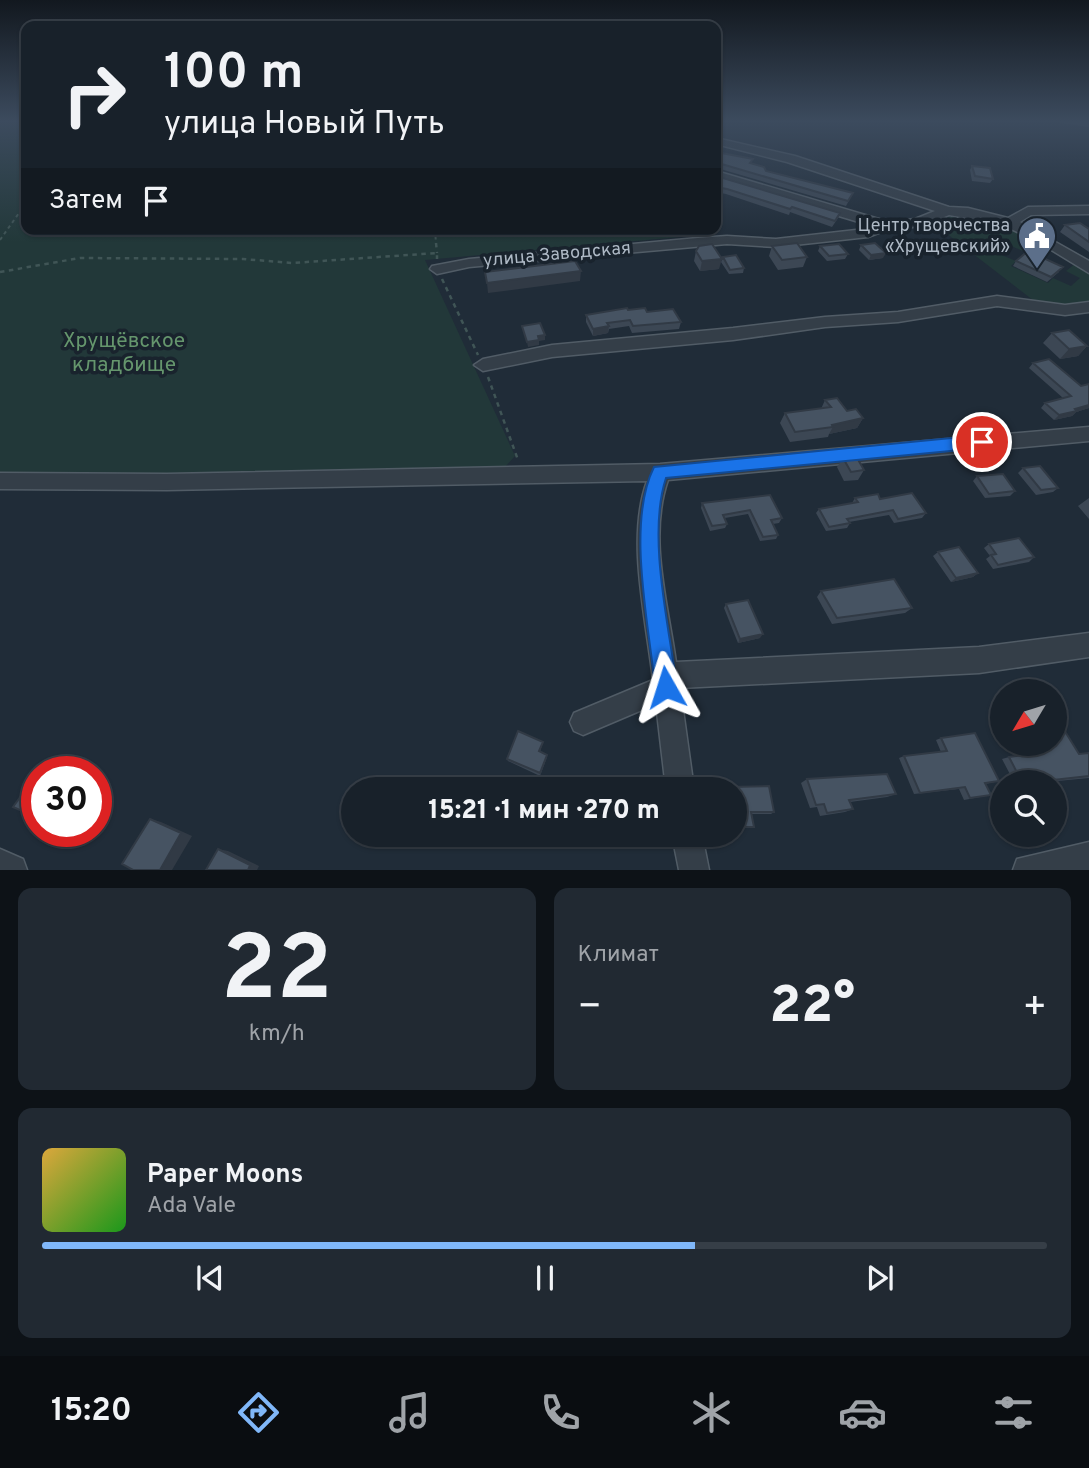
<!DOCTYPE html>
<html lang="ru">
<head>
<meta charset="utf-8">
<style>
  :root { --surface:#18212a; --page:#212932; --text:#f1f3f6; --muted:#9fa3a8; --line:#363e47; --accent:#80b7f9 }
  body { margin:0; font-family:Overpass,sans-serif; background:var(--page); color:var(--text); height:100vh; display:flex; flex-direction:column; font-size:26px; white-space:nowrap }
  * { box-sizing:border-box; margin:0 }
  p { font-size:23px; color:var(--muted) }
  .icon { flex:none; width:38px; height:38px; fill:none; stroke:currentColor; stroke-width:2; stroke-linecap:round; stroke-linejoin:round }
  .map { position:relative; height:870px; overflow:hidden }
  .details { display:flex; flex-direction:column; gap:18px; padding:18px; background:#0d1217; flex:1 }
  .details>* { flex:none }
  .hud { position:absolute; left:21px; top:21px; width:700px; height:214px; border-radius:14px; box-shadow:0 2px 5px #0004,0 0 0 2px var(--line); background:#18212a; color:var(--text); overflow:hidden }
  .needle { width:46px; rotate:232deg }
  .fabs { position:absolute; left:990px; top:679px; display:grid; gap:14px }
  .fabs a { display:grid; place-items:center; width:77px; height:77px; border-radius:50%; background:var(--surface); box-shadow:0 2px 5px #0004,0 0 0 2px var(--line); font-size:35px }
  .speed { position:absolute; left:21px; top:756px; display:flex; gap:14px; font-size:35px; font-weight:700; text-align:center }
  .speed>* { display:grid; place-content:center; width:91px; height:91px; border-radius:50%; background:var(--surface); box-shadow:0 2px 5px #0004,0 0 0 2px var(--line); line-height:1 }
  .speed .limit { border:10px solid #d22; background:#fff; color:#111 }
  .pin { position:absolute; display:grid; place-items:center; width:60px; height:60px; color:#fff; margin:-30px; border:4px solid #fff; border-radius:50%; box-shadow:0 2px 7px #0007 }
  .me { position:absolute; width:77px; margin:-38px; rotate:354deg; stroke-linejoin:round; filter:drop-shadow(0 0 5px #0008) }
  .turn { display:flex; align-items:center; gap:24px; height:147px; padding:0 28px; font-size:32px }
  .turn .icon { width:91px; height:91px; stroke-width:2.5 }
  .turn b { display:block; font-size:49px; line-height:60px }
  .then { display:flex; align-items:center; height:66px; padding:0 28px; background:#0003; gap:14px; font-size:26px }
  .big { font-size:52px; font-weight:800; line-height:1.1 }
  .details .tile { flex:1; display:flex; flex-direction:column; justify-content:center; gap:10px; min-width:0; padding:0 24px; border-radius:14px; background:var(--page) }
  .details .dial { align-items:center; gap:0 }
  .dial b { font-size:91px; line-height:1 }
  .song { display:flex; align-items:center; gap:21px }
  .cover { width:84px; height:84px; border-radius:10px; background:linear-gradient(135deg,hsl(40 70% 55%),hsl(120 70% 35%)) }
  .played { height:7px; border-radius:4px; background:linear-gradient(90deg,var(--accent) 65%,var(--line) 65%) }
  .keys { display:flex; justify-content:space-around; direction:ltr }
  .heat { display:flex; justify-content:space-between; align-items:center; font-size:38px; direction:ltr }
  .details .tiles { flex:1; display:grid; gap:18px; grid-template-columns:1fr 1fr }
  .tile:last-child { grid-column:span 2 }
  .trip { position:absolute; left:341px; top:777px; width:406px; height:70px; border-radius:35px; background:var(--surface); box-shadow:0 2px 5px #0004,0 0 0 2px var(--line); font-weight:800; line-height:70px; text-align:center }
  .tabs { display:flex; height:112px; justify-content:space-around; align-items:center; background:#0a0d11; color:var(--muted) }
  .tabs .icon { width:49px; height:49px }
  .tabs .current { color:var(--accent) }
  .tabs b { font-size:32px; color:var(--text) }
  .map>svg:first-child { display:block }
</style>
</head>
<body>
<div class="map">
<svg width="1089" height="870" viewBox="0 0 1089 870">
  <rect width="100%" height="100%" fill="#202c38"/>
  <path fill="#223839" d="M0,120H26V229H693L713,234L425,260L515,456L504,468L0,476Z
    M958,214L981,215L1039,241L1025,252L1009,245L999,254L1016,261L1011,266L1048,283L1053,278L1071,286L1080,278L1066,271L1076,263L1089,271V302L1070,307L1038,304L933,223V221Z"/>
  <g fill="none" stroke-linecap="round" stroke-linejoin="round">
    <defs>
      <path id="minor" d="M716,138L795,156L949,207L968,208L1008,218L1028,207L1089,206V214L1031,215L1020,222L1089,261V273L1035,240L1000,224L949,215L922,226L886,230L868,237L776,247L727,244L469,267L437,274L430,269L432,266L469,259L698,238L727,236L776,239L865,229L872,226L716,179V171L889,222L915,219L935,211L787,162L716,144Z
        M997,296L1065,305L1089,302V312L1065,315L997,306L898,322L825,327L733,340L552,357L483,371L474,365L483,359L552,345L733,328L825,317L898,312Z
        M1089,427V441L668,480C648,537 668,604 676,662L979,647L1089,633V657L979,673L680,688L694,789H666L656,704L583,735L574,731L570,722L574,713L653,680C646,618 626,539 647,481L167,490L0,489V473L167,474L660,464Z
        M672,835H702L709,870H679Z
        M1089,842V870H1013L1017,859Z
        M0,849L23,859L27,870H0Z"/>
    </defs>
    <use href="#minor" stroke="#515c66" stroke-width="3"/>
    <path stroke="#405556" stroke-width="2" stroke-dasharray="3.5 3.5" stroke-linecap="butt" d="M435,229L436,244
      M0,240L26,203"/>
    <path stroke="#405556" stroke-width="2.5" stroke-dasharray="4.5 4.5" stroke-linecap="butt" d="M436,243L437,253
      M0,272L80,258L243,259L292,263L437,253V259
      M442,279L478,355
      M488,377L518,460"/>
    <use href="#minor" fill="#343e48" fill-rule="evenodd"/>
  </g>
  <path fill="#3c4754" d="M1041,120H1089V127Z
    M716,152L752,164L766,171L853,193L846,206L717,168Z
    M972,166L993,179L990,183L972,181L970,170Z
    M716,172V176L838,218L832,227L790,212L789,215L726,194L716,192Z
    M1065,225L1089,229V252L1060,232Z
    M861,245L883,258L869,260L859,250Z
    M772,246L807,257L803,267L778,270L769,256Z
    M820,246L848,254L845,259L827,261L818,251Z
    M696,251L719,269L700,271L694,261Z
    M723,257L744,268L743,273L729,274L721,262Z
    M1016,261L1059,272L1047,282L1013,266Z
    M628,310L647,312L681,322L679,329L632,333L629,326L609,329L608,333L593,336L586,322V315Z
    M1052,333L1087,346L1078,356L1060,359L1043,343Z
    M1033,363L1081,386L1089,384V408L1076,412L1072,416L1054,420L1041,408L1045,403L1063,398L1029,368Z
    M825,400L863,418L857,428L829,434L828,437L790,442L780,423L785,413L821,409Z
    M843,458L864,470L858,480L844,481L837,467Z
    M1023,468L1058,488L1053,492L1036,495L1018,473Z
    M977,476L1015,491L1010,496L985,498L973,481Z
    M770,495L782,518L779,523L773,524L778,535L776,539L760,541L748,514L725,518L727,524L725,528L710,531L701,508L702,503Z
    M855,498L880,499L926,513L922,518L894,523L889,515L849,522L850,523L847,528L826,531L816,513L819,509L852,503Z
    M1089,498V519L1078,506Z
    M989,544L1034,557L1029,562L993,569L986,559L990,556L984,548Z
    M938,552L978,573L973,577L951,582L933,556Z
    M821,591L912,608L905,613L832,624L817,597Z
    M726,604L760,638L738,643L724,608Z
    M941,738L999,781L985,784L991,795L964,800L959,789L914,794L899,758L904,756L941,752L936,740Z
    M543,742L540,752L547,757L540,776L508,761L507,759Z
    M1032,744H1055L1079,754L1089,753V778L1047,782H1014L1002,759L1009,757L1038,753Z
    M807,779L896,794L887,797L850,802L853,809L845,812L820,816L817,807L810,808L801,783Z
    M769,786L774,812L771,814H751L754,827L750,828H735V789H727L730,787Z"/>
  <path fill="#313a45" d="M886,253L883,258L869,260L871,255Z
    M722,259L719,269L700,271L702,261Z
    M581,271L580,281L488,293L487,283Z
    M609,326L608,333L593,336V329Z
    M545,335V340L539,341V345L528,347L527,342L538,336Z
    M1087,346L1078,356L1060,359L1069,349Z
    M1089,405V408L1076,412L1072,416L1054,420L1059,415Z
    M863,418L857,428L829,434L833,427L832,425Z
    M978,573L973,577L951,582L956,578Z
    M763,634L760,638L738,643L740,639Z
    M150,819L161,822L192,836L172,870H160Z
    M218,849L228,851L259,866L257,870H248Z"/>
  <path fill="#465362" stroke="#313a45" stroke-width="2" d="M716,152L753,159L750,163L764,167L766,171L853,193L848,201L718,163L716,165Z
    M972,166L990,168L993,179L975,176Z
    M716,172V176L840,213L835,221L792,207L790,209L727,189L716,187Z
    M1080,223L1089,229V242L1065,225Z
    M797,243L807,257L782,260L772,246Z
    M875,243L886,253L871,255L861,245Z
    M712,244L722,259L702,261L696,251L699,246Z
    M839,244L848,254L829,256L820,246Z
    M1028,251L1063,267L1051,277L1016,261Z
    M736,255L744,268L730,270L723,257Z
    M575,261L581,271L487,283L485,272Z
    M627,308L628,310L645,308L647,312L673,309L681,322L633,326L630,320L607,323L609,326L593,329L586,315Z
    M540,323L545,335L538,336L539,340L527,342L522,326Z
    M1069,330L1087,346L1069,349L1052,333Z
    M1049,359L1081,386L1089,384V405L1075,409L1077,411L1059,415L1045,403L1071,396L1033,363Z
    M837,398L847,411L856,409L863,418L832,425L833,427L795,432L785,413L831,407L825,400Z
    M856,456L864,470L851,472L843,458Z
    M1040,466L1058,488L1041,490L1023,468Z
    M1003,474L1015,491L989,494L977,476Z
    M912,493L926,513L898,519L893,510L847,519L850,523L829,527L819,509L858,502L855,498L878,494L880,499Z
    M770,495L782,518L771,520L778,535L763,537L750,510L723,515L727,524L712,526L702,503Z
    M1019,538L1034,557L998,565L991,555L996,554L989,544Z
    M959,547L978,573L956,578L938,552Z
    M894,579L912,608L837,618L821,591Z
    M748,600L763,634L740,639L726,604Z
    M1061,725L1079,754L1089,753V776L1035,782H1022L1009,757L1046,752L1041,744H1055V726Z
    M518,731L543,742L539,751L547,755L540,773L507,759Z
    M975,733L999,781L985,783L991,795L970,798L965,787L920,793L904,756L947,751L941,738Z
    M887,774L896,794L849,800L853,809L827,813L824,804L816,805L807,779Z
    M36,775H37V819L24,816L27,813L13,807Z
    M769,786L774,812H751L754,827H737L735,814V789H730V787Z
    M150,819L181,833L160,870H133L122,864Z
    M218,849L250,865L248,870H206Z"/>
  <linearGradient id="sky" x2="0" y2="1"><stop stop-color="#12181f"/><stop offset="0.5" stop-color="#3c4b5e"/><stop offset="1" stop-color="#3c4b5e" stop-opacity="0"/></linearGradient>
  <rect width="1089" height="242" fill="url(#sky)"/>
  <path fill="#1a73e8" stroke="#114b97" stroke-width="2" d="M982,435L990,442L982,448L666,478C647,535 669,626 677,687L674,694L666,697L659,694L655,687C649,624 626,523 654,467Z"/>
  <defs>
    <symbol id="civic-pin" viewBox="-11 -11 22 30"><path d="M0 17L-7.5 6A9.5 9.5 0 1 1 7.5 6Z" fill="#5c6f8a" stroke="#19232d"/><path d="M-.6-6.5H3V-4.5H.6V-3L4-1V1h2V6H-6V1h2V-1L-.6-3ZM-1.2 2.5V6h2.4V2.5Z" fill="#fff"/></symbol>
  </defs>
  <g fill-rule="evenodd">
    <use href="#civic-pin" x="1015" y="214" width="44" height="60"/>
  </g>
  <g text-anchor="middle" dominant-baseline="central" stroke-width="7" stroke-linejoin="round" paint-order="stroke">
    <g font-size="18" fill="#aeb9c5" stroke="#19232d" text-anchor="end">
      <text x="1010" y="226">Центр творчества<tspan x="1010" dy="21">«Хрущевский»</tspan></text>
    </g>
    <g font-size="18" fill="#aeb9c5" stroke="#19232d">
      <text transform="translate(557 255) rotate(-5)">улица Заводская</text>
    </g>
    <g font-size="21" fill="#65966d" stroke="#19232d">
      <text x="124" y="341">Хрущёвское<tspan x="124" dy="24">кладбище</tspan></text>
    </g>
  </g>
</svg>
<div class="fabs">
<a><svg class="needle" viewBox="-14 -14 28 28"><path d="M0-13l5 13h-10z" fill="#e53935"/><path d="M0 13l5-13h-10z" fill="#9fa3a8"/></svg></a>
<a><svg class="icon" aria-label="search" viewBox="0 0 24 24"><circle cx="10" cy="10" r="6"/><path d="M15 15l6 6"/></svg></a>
</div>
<div class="speed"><div class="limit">30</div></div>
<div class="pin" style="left:982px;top:442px;background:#d93025"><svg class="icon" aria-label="arrive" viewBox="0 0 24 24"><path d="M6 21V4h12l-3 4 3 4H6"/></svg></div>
<svg class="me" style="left:666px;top:687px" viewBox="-20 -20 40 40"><path d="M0-17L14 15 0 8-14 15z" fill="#1a73e8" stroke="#fff" stroke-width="4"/></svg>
<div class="trip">15:21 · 1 мин · 270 m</div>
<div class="hud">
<div class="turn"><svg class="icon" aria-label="right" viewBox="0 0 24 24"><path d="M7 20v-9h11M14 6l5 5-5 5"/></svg><div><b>100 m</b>улица Новый Путь</div></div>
<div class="then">Затем<svg class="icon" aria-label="arrive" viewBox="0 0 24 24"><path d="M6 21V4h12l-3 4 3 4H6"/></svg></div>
</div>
</div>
<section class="details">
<div class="tiles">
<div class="tile dial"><b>22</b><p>km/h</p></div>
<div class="tile"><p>Климат</p>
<div class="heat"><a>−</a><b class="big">22°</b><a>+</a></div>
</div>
<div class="tile">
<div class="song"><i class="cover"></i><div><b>Paper Moons</b><p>Ada Vale</p></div></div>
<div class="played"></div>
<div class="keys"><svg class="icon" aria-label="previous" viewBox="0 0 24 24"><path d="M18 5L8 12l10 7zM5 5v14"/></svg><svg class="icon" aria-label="pause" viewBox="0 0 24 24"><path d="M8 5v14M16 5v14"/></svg><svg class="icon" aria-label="next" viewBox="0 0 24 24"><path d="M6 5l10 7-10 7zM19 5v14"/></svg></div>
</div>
</div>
</section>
<nav class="tabs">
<b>15:20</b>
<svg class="icon current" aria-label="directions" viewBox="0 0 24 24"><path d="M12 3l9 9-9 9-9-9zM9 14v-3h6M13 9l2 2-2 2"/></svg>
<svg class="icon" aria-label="music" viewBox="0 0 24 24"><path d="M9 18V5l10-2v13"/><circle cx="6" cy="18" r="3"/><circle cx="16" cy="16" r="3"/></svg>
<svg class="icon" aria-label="phone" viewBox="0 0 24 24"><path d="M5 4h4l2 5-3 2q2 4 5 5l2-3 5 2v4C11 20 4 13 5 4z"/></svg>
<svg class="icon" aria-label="climate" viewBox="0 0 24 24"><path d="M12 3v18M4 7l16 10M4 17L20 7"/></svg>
<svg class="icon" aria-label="car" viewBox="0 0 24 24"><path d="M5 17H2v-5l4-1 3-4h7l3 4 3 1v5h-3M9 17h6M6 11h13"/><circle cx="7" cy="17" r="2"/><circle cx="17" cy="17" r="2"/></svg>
<svg class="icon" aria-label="filters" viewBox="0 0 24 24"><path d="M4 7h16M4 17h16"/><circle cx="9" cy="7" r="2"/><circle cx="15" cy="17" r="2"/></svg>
</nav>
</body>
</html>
